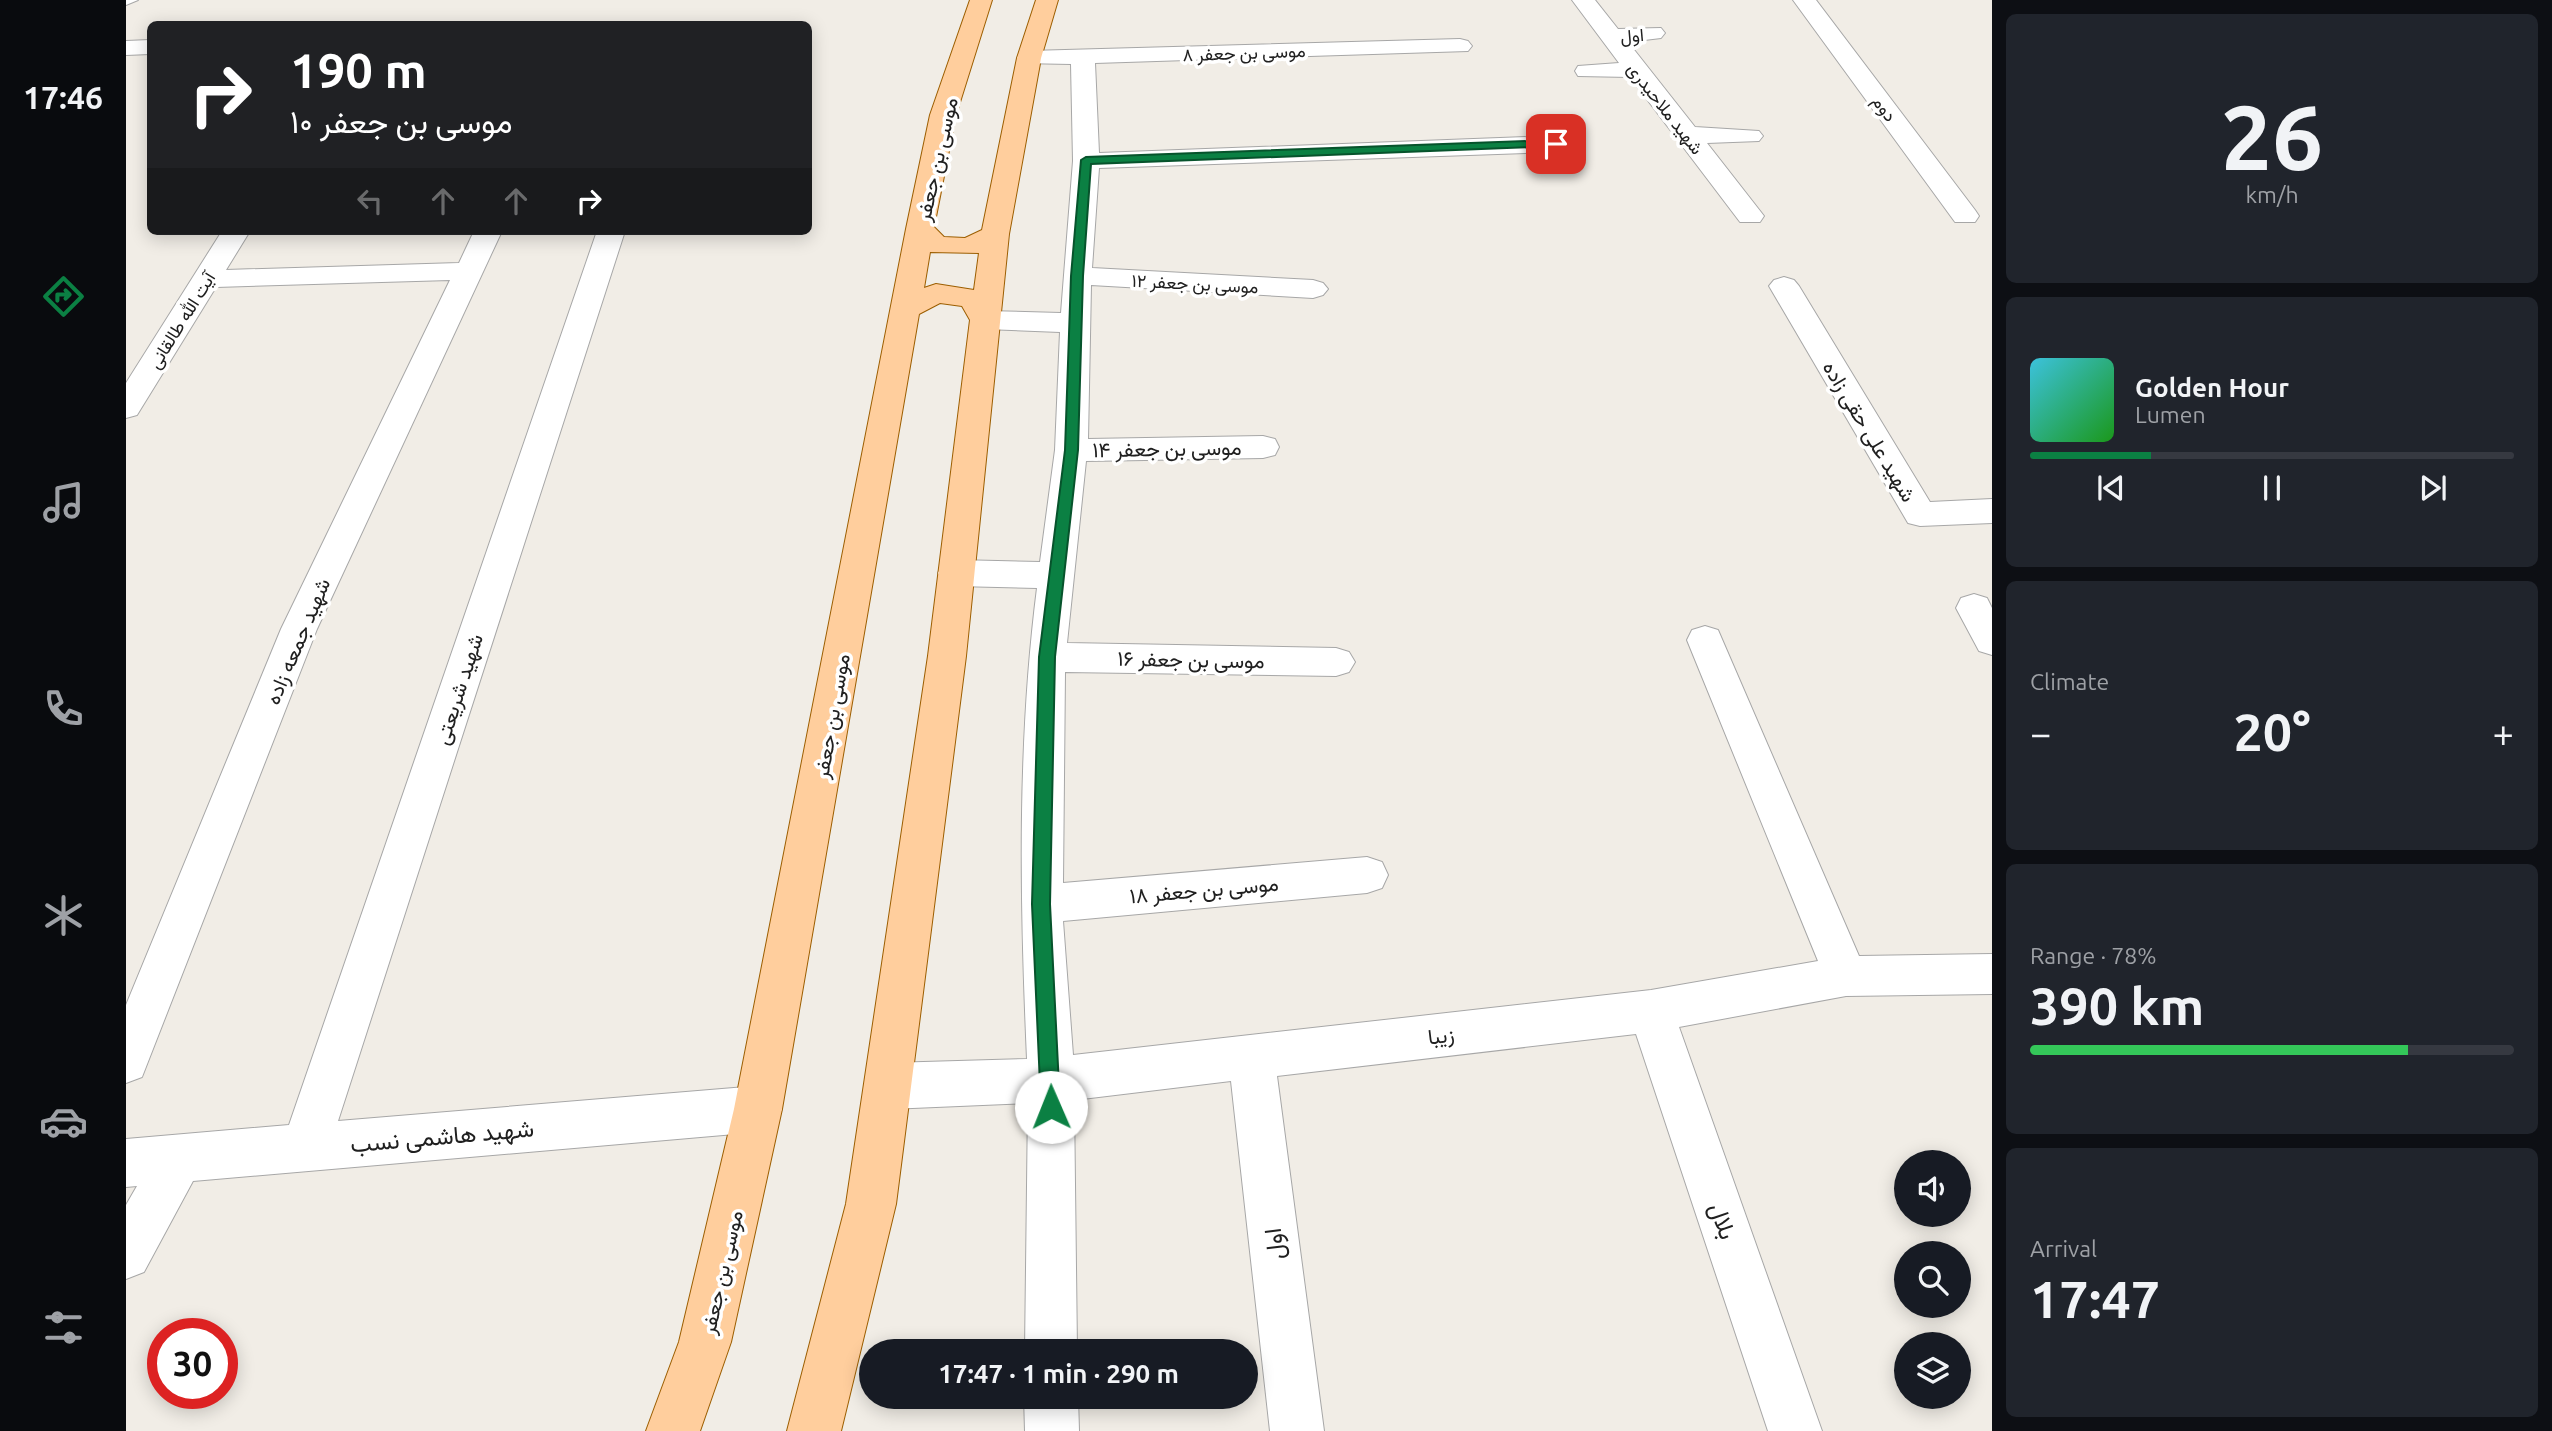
<!DOCTYPE html>
<html lang="en">
<head>
<meta charset="utf-8">
<style>
  :root { --surface:#171b24; --page:#20242c; --text:#f1f3f6; --muted:#9ea1a6; --line:#363941; --accent:#0b8043 }
  body { margin:0; font-family:Ubuntu,Vazirmatn,sans-serif; background:var(--page); color:var(--text); height:100vh; display:flex; flex-direction:column; font-size:26px; white-space:nowrap }
  * { box-sizing:border-box; margin:0 }
  p { font-size:23px; color:var(--muted) }
  .icon { flex:none; width:38px; height:38px; fill:none; stroke:currentColor; stroke-width:2; stroke-linecap:round; stroke-linejoin:round }
  .map { position:relative; flex:1; overflow:hidden }
  .details { display:flex; flex-direction:column; gap:14px; padding:14px; background:#0d0f14; width:560px }
  .details>* { flex:none }
  .hud { position:absolute; left:21px; top:21px; width:665px; height:214px; border-radius:10px; box-shadow:0 4px 18px #0003; background:#202124; color:#fff; overflow:hidden }
  .fabs { position:absolute; left:1768px; top:1150px; display:grid; gap:14px }
  .fabs a { display:grid; place-items:center; width:77px; height:77px; border-radius:50%; background:var(--surface); box-shadow:0 4px 18px #0003; font-size:35px }
  .speed { position:absolute; left:21px; top:1318px; display:flex; gap:14px; font-size:35px; font-weight:700; text-align:center }
  .speed>* { display:grid; place-content:center; width:91px; height:91px; border-radius:50%; background:var(--surface); box-shadow:0 4px 18px #0003; line-height:1 }
  .speed .limit { border:10px solid #d22; background:#fff; color:#111 }
  .pin { position:absolute; display:grid; place-items:center; width:60px; height:60px; color:#fff; margin:-30px; border-radius:14px; box-shadow:0 4px 10px #0006 }
  .me { position:absolute; width:77px; margin:-38px; rotate:359deg; stroke-linejoin:round; filter:drop-shadow(0 0 5px #0008) }
  .turn { display:flex; align-items:center; gap:24px; height:147px; padding:0 28px; font-size:32px }
  .turn .icon { width:91px; height:91px; stroke-width:2.5 }
  .turn b { display:block; font-size:49px; line-height:60px }
  .lanes { display:flex; align-items:center; height:66px; padding:0 28px; background:#0003; justify-content:center; gap:35px; direction:ltr }
  .lanes .off { opacity:.35 }
  .big { font-size:52px; font-weight:600; line-height:1.1 }
  .details .card { flex:1; display:flex; flex-direction:column; justify-content:center; gap:10px; min-width:0; padding:0 24px; border-radius:10px; background:var(--page) }
  .details .dial { align-items:center; gap:0 }
  .dial b { font-size:91px; line-height:1 }
  .song { display:flex; align-items:center; gap:21px }
  .cover { width:84px; height:84px; border-radius:10px; background:linear-gradient(135deg,hsl(190 70% 55%),hsl(120 70% 35%)) }
  .played { height:7px; border-radius:4px; background:linear-gradient(90deg,var(--accent) 25%,var(--line) 25%) }
  .keys { display:flex; justify-content:space-around; direction:ltr }
  .heat { display:flex; justify-content:space-between; align-items:center; font-size:38px; direction:ltr }
  .charge { height:10px; border-radius:5px; background:linear-gradient(90deg,#34c759 78%,var(--line) 0) }
  .trip { position:absolute; left:733px; top:1339px; width:399px; height:70px; border-radius:35px; background:var(--surface); box-shadow:0 4px 18px #0003; font-weight:600; line-height:70px; text-align:center }
  main { display:flex; flex:1; min-height:0 }
  .menu { display:flex; flex-direction:column; width:126px; justify-content:space-around; align-items:center; background:#090b0e; color:var(--muted) }
  .menu .icon { width:49px; height:49px }
  .menu .selected { color:var(--accent) }
  .menu b { font-size:32px; color:var(--text) }
  .map>svg:first-child { display:block }
</style>
</head>
<body>
<main>
<nav class="menu">
<b>17:46</b>
<svg class="icon selected" aria-label="directions" viewBox="0 0 24 24"><path d="M12 3l9 9-9 9-9-9zM9 14v-3h6M13 9l2 2-2 2"/></svg>
<svg class="icon" aria-label="music" viewBox="0 0 24 24"><path d="M9 18V5l10-2v13"/><circle cx="6" cy="18" r="3"/><circle cx="16" cy="16" r="3"/></svg>
<svg class="icon" aria-label="phone" viewBox="0 0 24 24"><path d="M5 4h4l2 5-3 2q2 4 5 5l2-3 5 2v4C11 20 4 13 5 4z"/></svg>
<svg class="icon" aria-label="climate" viewBox="0 0 24 24"><path d="M12 3v18M4 7l16 10M4 17L20 7"/></svg>
<svg class="icon" aria-label="car" viewBox="0 0 24 24"><path d="M5 17H2v-5l4-1 3-4h7l3 4 3 1v5h-3M9 17h6M6 11h13"/><circle cx="7" cy="17" r="2"/><circle cx="17" cy="17" r="2"/></svg>
<svg class="icon" aria-label="filters" viewBox="0 0 24 24"><path d="M4 7h16M4 17h16"/><circle cx="9" cy="7" r="2"/><circle cx="15" cy="17" r="2"/></svg>
</nav>
<div class="map">
<svg width="1866" height="1431" viewBox="0 0 1866 1431">
  <rect width="100%" height="100%" fill="#f1ede6"/>
  <g fill="none" stroke-linecap="round" stroke-linejoin="round">
    <defs>
      <path id="lane" d="M0,0H12L0,5Z"/>
      <path id="street" d="M1446,0H1469L1492,29L1535,28L1539,33L1535,38L1502,42L1569,127L1633,131L1637,136L1633,141L1581,143L1638,216L1634,222H1614L1504,77L1452,76L1449,71L1452,66L1493,63Z
        M1667,0H1690L1849,210L1853,216L1849,222H1829Z
        M1334,39L1342,41L1346,46L1342,51L969,63L973,153L1430,136L1439,138L1443,144L1439,150L1430,152L973,168L966,268L1187,280L1197,283L1202,289L1197,295L1187,298L965,285L962,439L1137,436L1149,439L1153,447L1149,455L1137,458L960,461L941,643L1210,648L1223,652L1229,662L1223,672L1210,676L939,672L937,883L1241,857L1256,862L1262,875L1256,888L1241,893L937,921L947,1055L1525,990L1692,961L1561,640L1566,630L1579,626L1592,630L1733,956L1866,954V994L1720,996L1553,1027L1696,1431H1642L1510,1034L1151,1076L1198,1431H1144L1105,1081L948,1100L951,1351H899L902,1103L763,1109L747,1102L740,1086L747,1070L763,1063L901,1059C894,902 891,744 911,588L830,586L817,582L812,573L817,564L830,560L914,562L929,450L934,332L859,329L848,327L844,320L848,313L859,311L935,313L947,161L945,64L894,63L891,58L894,53L903,51Z
        M24,40V54L0,55V41Z
        M96,231H124L100,270L333,263L348,231H376L191,629L16,1077L0,1083V1005L155,629L324,280L90,287L11,415L0,418V383Z
        M471,231H499L212,1121L632,1086L649,1093L656,1109L649,1125L632,1132L67,1181L18,1272L0,1279V1205L11,1186L0,1187V1139L163,1125Z
        M1658,277L1668,280L1673,286L1804,502L1866,499V523L1794,526L1782,523L1643,286L1648,280Z
        M1848,594L1861,598L1866,608V655L1853,651L1830,608L1835,598Z
        M898,1396H952L953,1431H899Z"/>
      <path id="primary" d="M844,0H866L830,115L808,227L818,237L839,238L856,230L891,58L910,0H932L915,58L883,234L840,656L770,1204L715,1431H661L720,1204L802,656L844,320L836,306L814,303L793,314L656,1109L605,1342L574,1431H520L553,1342L608,1109L780,229L804,115ZM804,252L853,253L848,290L810,284L798,288Z"/>
    </defs>
    <use href="#lane" stroke="#a7a7a7" stroke-width="2"/>
    <use href="#street" stroke="#a7a7a7" stroke-width="2"/>
    <use href="#primary" stroke="#9c5e00" stroke-width="2"/>
    <use href="#lane" fill="#fff" fill-rule="evenodd"/>
    <use href="#street" fill="#fff" fill-rule="evenodd"/>
    <use href="#primary" fill="#ffce9d" fill-rule="evenodd"/>
  </g>
  <path fill="#0b8043" stroke="#07532c" stroke-width="2" d="M1430,140L1434,141V146L965,164L957,276L952,450L929,657L924,904L934,1107L932,1114L925,1117L918,1114L915,1107L906,904L913,657L939,450L945,276L955,160L960,157Z"/>
  <g text-anchor="middle" dominant-baseline="central" stroke-width="7" stroke-linejoin="round" paint-order="stroke">
    <g font-size="18" fill="#202020" stroke="#fff">
      <text transform="translate(1506 35) rotate(-5)">اول</text>
      <text transform="translate(1118 52) rotate(-2)">موسی بن جعفر ۸</text>
      <text transform="translate(1540 108) rotate(52)">شهید ملاحیدری</text>
      <text transform="translate(1759 108) rotate(53)">دوم</text>
      <text transform="translate(1069 283) rotate(3)">موسی بن جعفر ۱۲</text>
      <text transform="translate(55 320) rotate(-58)">آیت الله طالقانی</text>
    </g>
    <g font-size="21" fill="#202020" stroke="#fff">
      <text transform="translate(810 159) rotate(-77)">موسی بن جعفر</text>
      <text transform="translate(1744 431) rotate(59)">شهید علی حقی زاده</text>
      <text transform="translate(1041 448) rotate(-1)">موسی بن جعفر ۱۴</text>
      <text transform="translate(171 641) rotate(-67)">شهید جمعه زاده</text>
      <text transform="translate(1065 659) rotate(1)">موسی بن جعفر ۱۶</text>
      <text transform="translate(332 689) rotate(-72)">شهید شریعتی</text>
      <text transform="translate(705 716) rotate(-80)">موسی بن جعفر</text>
      <text transform="translate(1078 889) rotate(-5)">موسی بن جعفر ۱۸</text>
      <text transform="translate(1315 1035) rotate(-7)">زیبا</text>
      <text transform="translate(595 1272) rotate(-77)">موسی بن جعفر</text>
    </g>
    <g font-size="24" fill="#202020" stroke="#fff">
      <text transform="translate(316 1136) rotate(-5)">شهید هاشمی نسب</text>
      <text transform="translate(1597 1221) rotate(71)">بلال</text>
      <text transform="translate(1148 1244) rotate(-97)">اول</text>
    </g>
  </g>
</svg>
<div class="fabs">
<a><svg class="icon" aria-label="sound" viewBox="0 0 24 24"><path d="M4 9h4l5-4v14l-5-4H4zM17 9q2 3 0 6"/></svg></a>
<a><svg class="icon" aria-label="search" viewBox="0 0 24 24"><circle cx="10" cy="10" r="6"/><path d="M15 15l6 6"/></svg></a>
<a><svg class="icon" aria-label="layers" viewBox="0 0 24 24"><path d="M12 4l9 5-9 5-9-5zM3 14l9 5 9-5"/></svg></a>
</div>
<div class="speed"><div class="limit">30</div></div>
<div class="pin" style="left:1430px;top:144px;background:#d93025"><svg class="icon" aria-label="arrive" viewBox="0 0 24 24"><path d="M6 21V4h12l-3 4 3 4H6"/></svg></div>
<svg class="me" style="left:925px;top:1107px" viewBox="-20 -20 40 40"><circle r="19" fill="#fff"/><path d="M0-13L10 11 0 6-10 11z" fill="#0b8043"/></svg>
<div class="trip">17:47 · 1 min · 290 m</div>
<div class="hud">
<div class="turn"><svg class="icon" aria-label="right" viewBox="0 0 24 24"><path d="M7 20v-9h11M14 6l5 5-5 5"/></svg><div><b>190 m</b>موسی بن جعفر ۱۰</div></div>
<div class="lanes"><svg class="icon off" aria-label="left" viewBox="0 0 24 24"><path d="M17 20v-9H6M10 6l-5 5 5 5"/></svg><svg class="icon off" aria-label="ahead" viewBox="0 0 24 24"><path d="M12 20V5M6 11l6-6 6 6"/></svg><svg class="icon off" aria-label="ahead" viewBox="0 0 24 24"><path d="M12 20V5M6 11l6-6 6 6"/></svg><svg class="icon" aria-label="right" viewBox="0 0 24 24"><path d="M7 20v-9h11M14 6l5 5-5 5"/></svg></div>
</div>
</div>
<section class="details">
<div class="card dial"><b>26</b><p>km/h</p></div>
<div class="card">
<div class="song"><i class="cover"></i><div><b>Golden Hour</b><p>Lumen</p></div></div>
<div class="played"></div>
<div class="keys"><svg class="icon" aria-label="previous" viewBox="0 0 24 24"><path d="M18 5L8 12l10 7zM5 5v14"/></svg><svg class="icon" aria-label="pause" viewBox="0 0 24 24"><path d="M8 5v14M16 5v14"/></svg><svg class="icon" aria-label="next" viewBox="0 0 24 24"><path d="M6 5l10 7-10 7zM19 5v14"/></svg></div>
</div>
<div class="card"><p>Climate</p>
<div class="heat"><a>−</a><b class="big">20°</b><a>+</a></div>
</div>
<div class="card"><p>Range · 78%</p><b class="big">390 km</b><div class="charge"></div></div>
<div class="card"><p>Arrival</p><b class="big">17:47</b></div>
</section>
</main>
</body>
</html>
